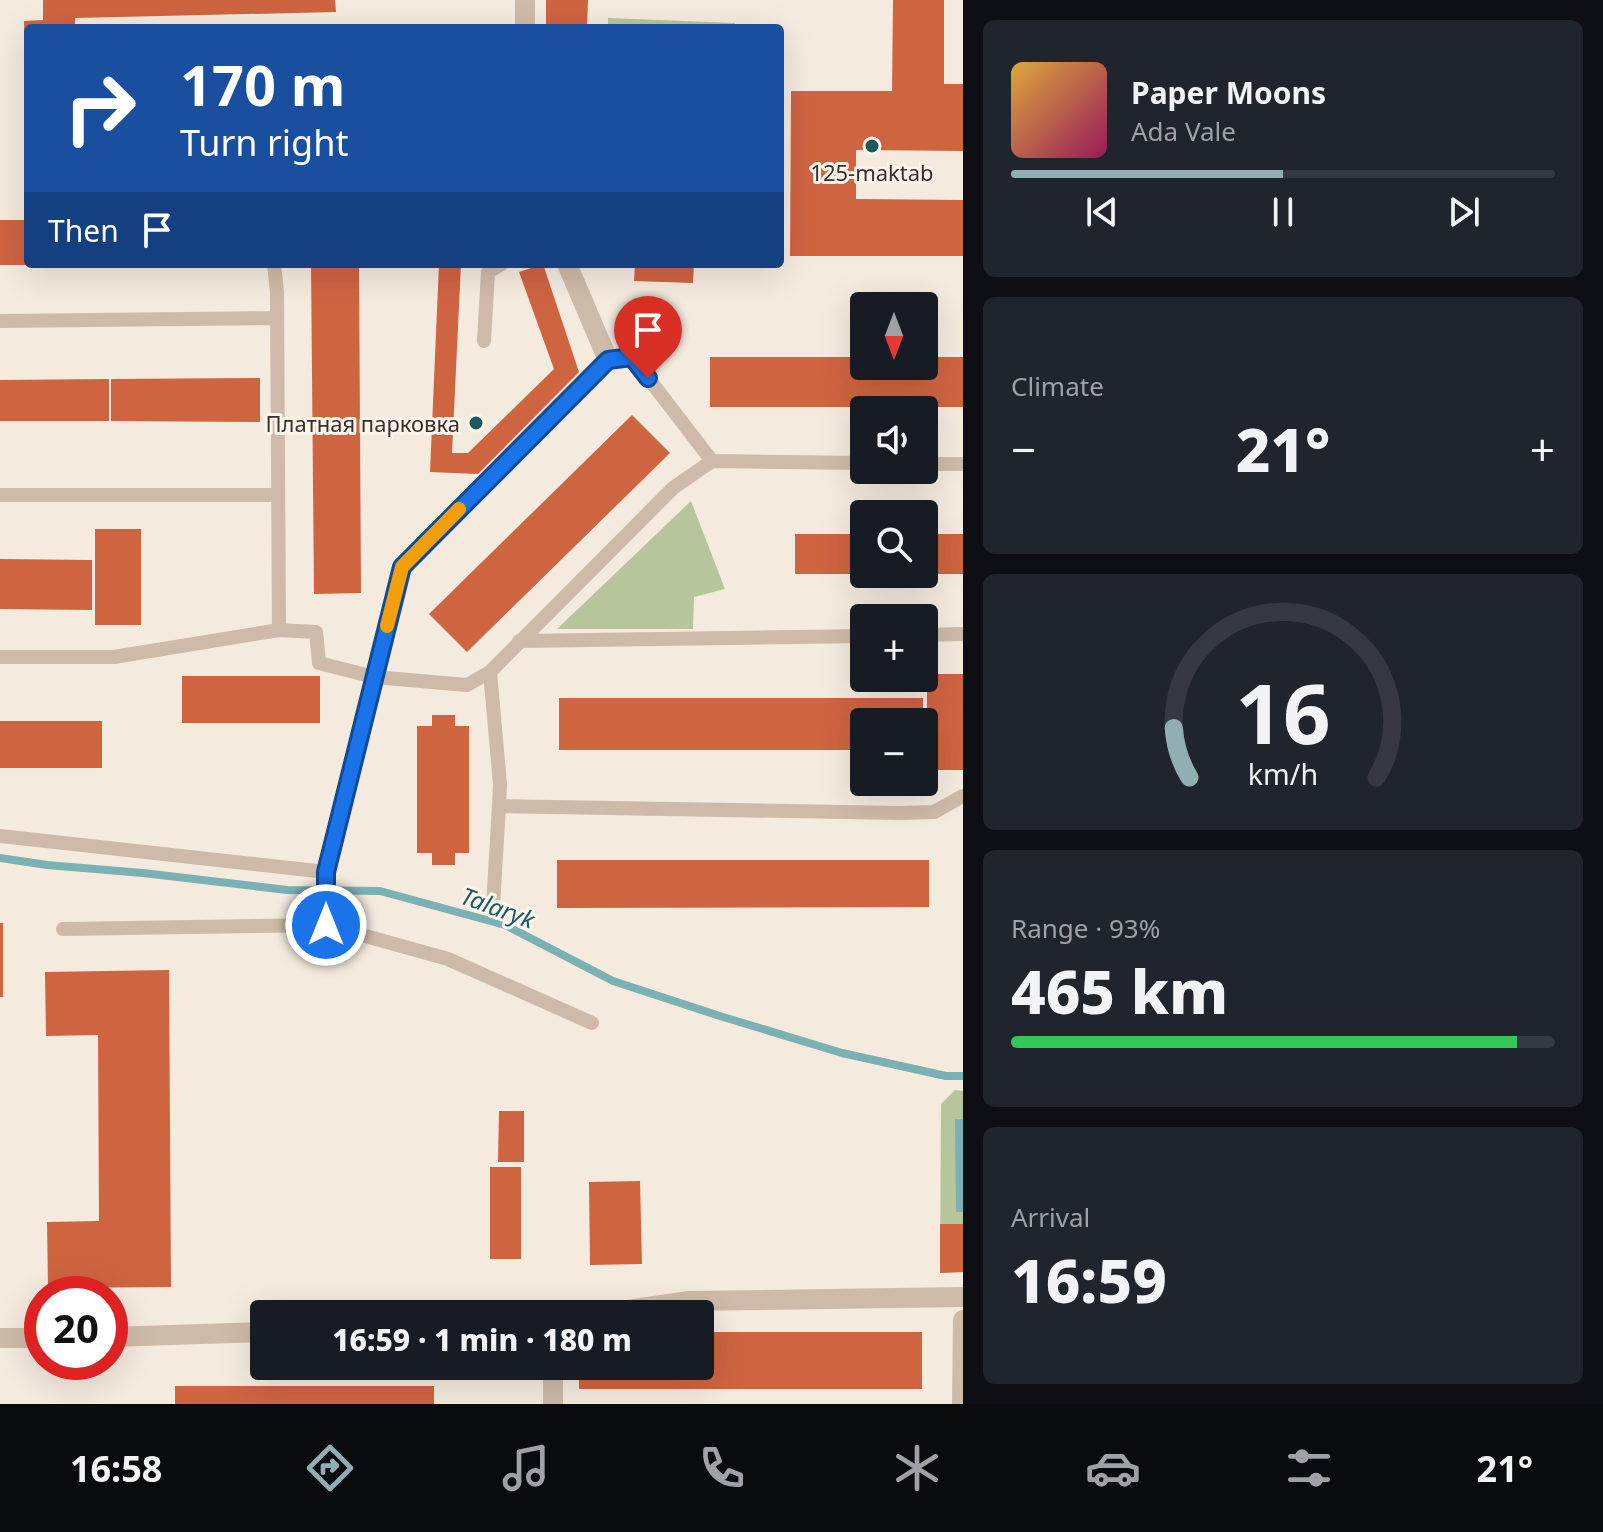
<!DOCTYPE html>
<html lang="en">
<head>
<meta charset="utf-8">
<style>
  :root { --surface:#171b24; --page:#20242c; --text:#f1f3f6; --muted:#9ea1a6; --line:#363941; --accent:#91afb2 }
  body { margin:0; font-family:"Noto Sans",sans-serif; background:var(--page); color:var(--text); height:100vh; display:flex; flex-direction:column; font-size:30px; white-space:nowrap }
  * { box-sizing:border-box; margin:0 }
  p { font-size:26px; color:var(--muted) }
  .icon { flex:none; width:44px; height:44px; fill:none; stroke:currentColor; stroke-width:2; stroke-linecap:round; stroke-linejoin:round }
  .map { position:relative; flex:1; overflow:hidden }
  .details { display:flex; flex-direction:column; gap:20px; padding:20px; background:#0d0f14; width:640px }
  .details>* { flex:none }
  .banner { position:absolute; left:24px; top:24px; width:760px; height:244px; border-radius:8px; box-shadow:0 8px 32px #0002; background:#1a4fa0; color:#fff; overflow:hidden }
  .needle { width:52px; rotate:180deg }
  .tools { position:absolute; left:850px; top:292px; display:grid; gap:16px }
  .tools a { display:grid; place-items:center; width:88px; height:88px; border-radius:8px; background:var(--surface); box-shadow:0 8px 32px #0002; font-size:40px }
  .speed { position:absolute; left:24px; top:1276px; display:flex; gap:16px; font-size:40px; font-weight:700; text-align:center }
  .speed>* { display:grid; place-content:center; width:104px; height:104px; border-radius:50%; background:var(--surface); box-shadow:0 8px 32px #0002; line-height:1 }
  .speed .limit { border:12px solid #d22; background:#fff; color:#111 }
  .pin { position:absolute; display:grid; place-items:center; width:68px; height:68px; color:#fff; margin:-82px -34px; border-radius:50% 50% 50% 0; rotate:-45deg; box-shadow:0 0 8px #0007 }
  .pin .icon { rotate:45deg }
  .me { position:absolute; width:88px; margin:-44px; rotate:0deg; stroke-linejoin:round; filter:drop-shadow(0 0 6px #0008) }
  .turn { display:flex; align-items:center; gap:28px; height:168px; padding:0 24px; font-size:36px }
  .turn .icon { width:104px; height:104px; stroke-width:2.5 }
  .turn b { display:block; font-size:56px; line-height:68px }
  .then { display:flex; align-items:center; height:76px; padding:0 24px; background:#0003; gap:16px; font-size:30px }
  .big { font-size:60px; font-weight:800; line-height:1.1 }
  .details .widget { flex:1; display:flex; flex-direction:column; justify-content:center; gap:12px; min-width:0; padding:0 28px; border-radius:12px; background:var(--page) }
  .details .dial { align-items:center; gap:0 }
  .dial svg { height:208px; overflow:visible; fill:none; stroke:var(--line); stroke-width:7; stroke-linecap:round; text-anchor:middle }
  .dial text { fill:var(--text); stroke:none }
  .song { display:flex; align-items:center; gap:24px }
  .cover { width:96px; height:96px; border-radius:12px; background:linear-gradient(135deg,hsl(40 70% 55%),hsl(330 70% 35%)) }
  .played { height:8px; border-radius:4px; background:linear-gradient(90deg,var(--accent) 50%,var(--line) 50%) }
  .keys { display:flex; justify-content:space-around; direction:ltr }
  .heat { display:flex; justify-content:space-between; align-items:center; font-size:44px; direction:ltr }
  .charge { height:12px; border-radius:6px; background:linear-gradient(90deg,#34c759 93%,var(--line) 0) }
  .trip { position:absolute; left:250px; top:1300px; width:464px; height:80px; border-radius:8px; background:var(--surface); box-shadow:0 8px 32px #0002; font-weight:800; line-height:80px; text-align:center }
  .dock { display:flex; height:128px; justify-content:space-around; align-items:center; background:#090b0e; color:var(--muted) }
  .dock .icon { width:56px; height:56px }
  .dock .current { color:var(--accent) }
  .dock b { font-size:36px; color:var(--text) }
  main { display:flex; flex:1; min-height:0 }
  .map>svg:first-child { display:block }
</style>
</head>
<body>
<main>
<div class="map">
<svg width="963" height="1404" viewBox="0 0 963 1404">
  <rect width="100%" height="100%" fill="#f5eade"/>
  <path fill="#b7c59c" d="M608,18L735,23V28H608Z
    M691,501L725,589L694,597L693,629H557Z
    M955,1090L963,1091V1272L940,1273L941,1104Z"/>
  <path fill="#7ab2b4" d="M955,1119H963V1212H956Z"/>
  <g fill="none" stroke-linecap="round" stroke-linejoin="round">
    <path stroke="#7ab2b4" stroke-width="8" d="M0,858L47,865L143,873L287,890L380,891L505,925L613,981L723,1017L842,1053L946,1076H963"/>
  </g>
  <path fill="#cf6441" d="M43,0H335L336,12L75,18V28H28V73H25L24,21L43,20Z
    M546,0H588L587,28H546Z
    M893,0H944V84H963V151L856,150V199L963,200V256H790L791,91H892Z
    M0,220H28V265H0Z
    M311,264H359L361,593L314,594Z
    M439,264H461L452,453H468L554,369L519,272L543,264L579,372L478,474L430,472Z
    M635,264H694L693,283L634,281Z
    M710,357H864V366H924V357H963V407H710Z
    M260,378V422L111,421V379Z
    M109,379V421H0V380Z
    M632,415L670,453L467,652L429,614Z
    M95,529H141V625H95Z
    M795,534H864V574H795Z
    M924,534H963V574H924Z
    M0,559L92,560V610L0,609Z
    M927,674H963V770H927Z
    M182,676H320V723H182Z
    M559,698H923V722H864V750H559Z
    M432,715H455V726H469V853H455V865H432V853H417V726H432Z
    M0,721H102V768H0Z
    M557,860H929V907L557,908Z
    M0,923H3V997H0Z
    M169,970L171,1287L48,1288L47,1222L99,1221L98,1035L46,1036L45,972Z
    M499,1111H524V1162H498Z
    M490,1167H521V1259H490Z
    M640,1181L642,1264L590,1265L589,1182Z
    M940,1224H963V1272L940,1273Z
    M700,1332H922V1389H579V1366H700Z
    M175,1386H434V1404H175Z"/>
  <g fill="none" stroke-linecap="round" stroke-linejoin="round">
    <path stroke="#cebaa8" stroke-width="14" d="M274,264L277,292L279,630
      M0,321L277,318
      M484,341L488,272L502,264
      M924,464H963
      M0,495H278
      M924,635L963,634
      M519,641L864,636
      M0,657H114L279,630L316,632L319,663L374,677L467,685L490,672L673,488L712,461L864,463
      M490,672L500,784L499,806L900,813L934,812L963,796
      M0,836L326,872
      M493,906L499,806
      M326,925V872L402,567L608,360L632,357L712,461
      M63,929L326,925L448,959L592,1023"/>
    <path stroke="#cebaa8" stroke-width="20" d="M525,0V28
      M567,264L608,360
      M600,1314L689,1301L963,1297
      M110,1337L264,1332
      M0,1338H42
      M553,1404V1366
      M962,1404L963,1320"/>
  </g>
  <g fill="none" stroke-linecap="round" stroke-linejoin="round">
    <defs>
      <path id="route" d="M326,925V872L402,567L608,360L632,357L648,378"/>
    </defs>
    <use href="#route" stroke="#114b97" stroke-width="20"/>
    <use href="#route" stroke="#1a73e8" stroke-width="14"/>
    <path stroke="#f59e0b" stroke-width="14" d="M387,626L402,567L459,509"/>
  </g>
  <g fill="#1b5b60" stroke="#fbf4eb" stroke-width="3">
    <circle cx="872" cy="146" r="8"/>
    <circle cx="476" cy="423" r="8"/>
  </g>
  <g text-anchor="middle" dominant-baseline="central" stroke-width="6" stroke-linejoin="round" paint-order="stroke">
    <g font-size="22" fill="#3b2f29" stroke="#fbf4eb">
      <text x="872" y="172">125-maktab</text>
      <text x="460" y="423" text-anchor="end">Платная парковка</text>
    </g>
    <g font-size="24" font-style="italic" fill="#1b5b60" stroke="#fbf4eb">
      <text transform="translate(498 907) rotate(20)">Talaryk</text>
    </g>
  </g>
</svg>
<div class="tools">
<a><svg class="needle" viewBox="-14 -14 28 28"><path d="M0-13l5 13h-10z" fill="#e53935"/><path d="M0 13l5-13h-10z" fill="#9ea1a6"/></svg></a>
<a><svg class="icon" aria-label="sound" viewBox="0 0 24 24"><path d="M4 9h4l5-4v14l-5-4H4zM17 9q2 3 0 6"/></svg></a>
<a><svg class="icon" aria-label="search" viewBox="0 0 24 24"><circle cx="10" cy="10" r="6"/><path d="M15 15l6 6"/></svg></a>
<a>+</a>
<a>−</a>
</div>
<div class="speed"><div class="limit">20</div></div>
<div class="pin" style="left:648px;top:378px;background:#d93025"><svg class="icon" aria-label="arrive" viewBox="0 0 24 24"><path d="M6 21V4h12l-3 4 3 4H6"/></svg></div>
<svg class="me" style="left:326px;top:925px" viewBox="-20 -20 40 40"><circle r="17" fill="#1a73e8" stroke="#fff" stroke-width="3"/><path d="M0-11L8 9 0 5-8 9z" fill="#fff"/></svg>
<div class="trip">16:59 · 1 min · 180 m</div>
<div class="banner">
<div class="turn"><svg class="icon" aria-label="right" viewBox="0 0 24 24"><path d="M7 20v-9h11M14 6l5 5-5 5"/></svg><div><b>170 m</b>Turn right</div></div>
<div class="then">Then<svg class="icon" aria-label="arrive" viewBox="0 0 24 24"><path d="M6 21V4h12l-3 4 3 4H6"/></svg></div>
</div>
</div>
<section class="details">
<div class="widget">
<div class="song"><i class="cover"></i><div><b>Paper Moons</b><p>Ada Vale</p></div></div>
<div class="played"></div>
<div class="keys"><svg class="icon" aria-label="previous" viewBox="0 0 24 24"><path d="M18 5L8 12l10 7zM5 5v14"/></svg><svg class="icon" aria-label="pause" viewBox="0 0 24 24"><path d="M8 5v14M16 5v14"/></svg><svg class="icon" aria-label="next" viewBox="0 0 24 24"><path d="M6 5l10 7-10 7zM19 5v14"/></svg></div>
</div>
<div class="widget"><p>Climate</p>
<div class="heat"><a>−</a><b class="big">21°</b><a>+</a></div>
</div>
<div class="widget dial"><svg viewBox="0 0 100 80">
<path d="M14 69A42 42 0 1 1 86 69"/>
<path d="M14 69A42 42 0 0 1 8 50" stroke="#91afb2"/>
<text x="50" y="56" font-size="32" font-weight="700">16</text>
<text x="50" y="72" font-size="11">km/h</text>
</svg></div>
<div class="widget"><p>Range · 93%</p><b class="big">465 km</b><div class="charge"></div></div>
<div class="widget"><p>Arrival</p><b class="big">16:59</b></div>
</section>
</main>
<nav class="dock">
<b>16:58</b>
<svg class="icon current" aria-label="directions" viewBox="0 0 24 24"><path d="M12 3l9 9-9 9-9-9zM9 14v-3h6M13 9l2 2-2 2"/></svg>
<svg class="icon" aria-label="music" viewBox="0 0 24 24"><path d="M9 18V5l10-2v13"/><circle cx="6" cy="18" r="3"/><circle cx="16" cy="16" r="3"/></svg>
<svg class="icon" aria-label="phone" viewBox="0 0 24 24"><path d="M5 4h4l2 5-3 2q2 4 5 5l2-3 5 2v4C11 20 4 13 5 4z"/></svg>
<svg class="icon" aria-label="climate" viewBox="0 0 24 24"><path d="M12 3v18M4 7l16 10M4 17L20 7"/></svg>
<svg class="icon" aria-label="car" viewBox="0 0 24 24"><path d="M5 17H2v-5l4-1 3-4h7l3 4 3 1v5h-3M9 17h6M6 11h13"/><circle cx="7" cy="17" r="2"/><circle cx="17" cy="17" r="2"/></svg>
<svg class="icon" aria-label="filters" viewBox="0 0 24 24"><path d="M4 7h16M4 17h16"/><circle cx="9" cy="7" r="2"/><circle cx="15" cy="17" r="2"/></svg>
<b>21°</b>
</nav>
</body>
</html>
